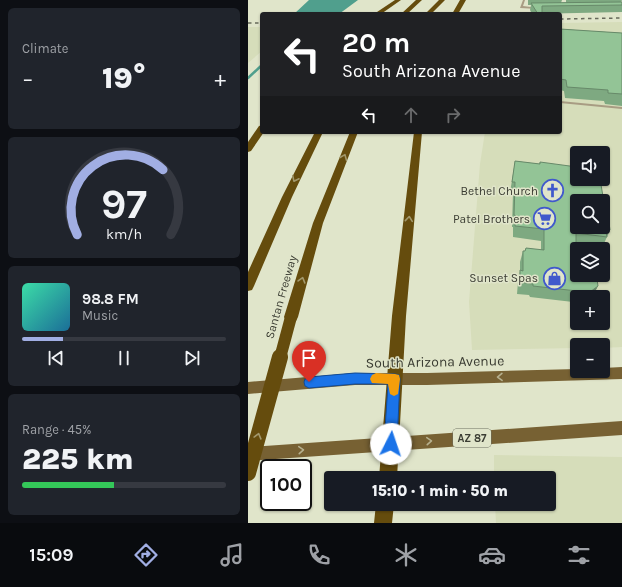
<!DOCTYPE html>
<html lang="en">
<head>
<meta charset="utf-8">
<style>
  :root { --surface:#171b24; --page:#20242c; --text:#f1f3f6; --muted:#9ea1a6; --line:#363941; --accent:#a1aee3 }
  body { margin:0; font-family:Karla,sans-serif; background:var(--page); color:var(--text); height:100vh; display:flex; flex-direction:column; font-size:15px; white-space:nowrap }
  * { box-sizing:border-box; margin:0 }
  p { font-size:13px; color:var(--muted) }
  .icon { flex:none; width:22px; height:22px; fill:none; stroke:currentColor; stroke-width:2; stroke-linecap:round; stroke-linejoin:round }
  .map { position:relative; flex:1; overflow:hidden }
  .side { display:flex; flex-direction:column; gap:8px; padding:8px; background:#0d0f14; width:248px }
  .side>* { flex:none }
  .banner { position:absolute; left:12px; top:12px; width:302px; height:122px; border-radius:4px; box-shadow:0 1px 3px #0004; background:#202124; color:#fff; overflow:hidden }
  .buttons { position:absolute; left:322px; top:146px; display:grid; gap:8px }
  .buttons a { display:grid; place-items:center; width:40px; height:40px; border-radius:4px; background:var(--surface); box-shadow:0 1px 3px #0004; font-size:20px }
  .speed { position:absolute; left:12px; top:459px; display:flex; gap:8px; font-size:20px; font-weight:700; text-align:center }
  .speed>* { display:grid; place-content:center; width:52px; height:52px; border-radius:50%; background:var(--surface); box-shadow:0 1px 3px #0004; line-height:1 }
  .speed .limit { border:2px solid #111; border-radius:6px; background:#fff; color:#111 }
  .pin { position:absolute; display:grid; place-items:center; width:34px; height:34px; color:#fff; margin:-41px -17px; border-radius:50% 50% 50% 0; rotate:-45deg; box-shadow:0 0 4px #0007 }
  .pin .icon { rotate:45deg }
  .me { position:absolute; width:44px; margin:-22px; rotate:4deg; stroke-linejoin:round; filter:drop-shadow(0 0 3px #0008) }
  .turn { display:flex; align-items:center; gap:14px; height:84px; padding:0 16px; font-size:18px }
  .turn .icon { width:52px; height:52px; stroke-width:2.5 }
  .turn b { display:block; font-size:28px; line-height:34px }
  .lanes { display:flex; align-items:center; height:38px; padding:0 16px; background:#0003; justify-content:center; gap:20px; direction:ltr }
  .lanes .off { opacity:.35 }
  .big { font-size:30px; font-weight:800; line-height:1.1 }
  .side .widget { flex:1; display:flex; flex-direction:column; justify-content:center; gap:6px; min-width:0; padding:0 14px; border-radius:6px; background:var(--page) }
  .side .dial { align-items:center; gap:0 }
  .dial svg { height:104px; overflow:visible; fill:none; stroke:var(--line); stroke-width:7; stroke-linecap:round; text-anchor:middle }
  .dial text { fill:var(--text); stroke:none }
  .song { display:flex; align-items:center; gap:12px }
  .cover { width:48px; height:48px; border-radius:6px; background:linear-gradient(135deg,hsl(160 70% 55%),hsl(200 70% 35%)) }
  .played { height:4px; border-radius:2px; background:linear-gradient(90deg,var(--accent) 20%,var(--line) 20%) }
  .keys { display:flex; justify-content:space-around; direction:ltr }
  .heat { display:flex; justify-content:space-between; align-items:center; font-size:22px; direction:ltr }
  .charge { height:6px; border-radius:3px; background:linear-gradient(90deg,#34c759 45%,var(--line) 0) }
  .trip { position:absolute; left:76px; top:471px; width:232px; height:40px; border-radius:4px; background:var(--surface); box-shadow:0 1px 3px #0004; font-weight:800; line-height:40px; text-align:center }
  .dock { display:flex; height:64px; justify-content:space-around; align-items:center; background:#090b0e; color:var(--muted) }
  .dock .icon { width:28px; height:28px }
  .dock .active { color:var(--accent) }
  .dock b { font-size:18px; color:var(--text) }
  main { display:flex; flex:1; min-height:0 }
  .map>svg:first-child { display:block }
</style>
</head>
<body>
<main>
<section class="side">
<div class="widget"><p>Climate</p>
<div class="heat"><a>−</a><b class="big">19°</b><a>+</a></div>
</div>
<div class="widget dial"><svg viewBox="0 0 100 80">
<path d="M14 69A42 42 0 1 1 86 69"/>
<path d="M14 69A42 42 0 0 1 80 19" stroke="#a1aee3"/>
<text x="50" y="56" font-size="32" font-weight="700">97</text>
<text x="50" y="72" font-size="11">km/h</text>
</svg></div>
<div class="widget">
<div class="song"><i class="cover"></i><div><b>98.8 FM</b><p>Music</p></div></div>
<div class="played"></div>
<div class="keys"><svg class="icon" aria-label="previous" viewBox="0 0 24 24"><path d="M18 5L8 12l10 7zM5 5v14"/></svg><svg class="icon" aria-label="pause" viewBox="0 0 24 24"><path d="M8 5v14M16 5v14"/></svg><svg class="icon" aria-label="next" viewBox="0 0 24 24"><path d="M6 5l10 7-10 7zM19 5v14"/></svg></div>
</div>
<div class="widget"><p>Range · 45%</p><b class="big">225 km</b><div class="charge"></div></div>
</section>
<div class="map">
<svg width="374" height="523" viewBox="0 0 374 523">
  <rect width="100%" height="100%" fill="#e0e5ca"/>
  <path fill="#d6ddba" fill-rule="evenodd" d="M374,22V347L355,348V345H329V348L224,350L221,302L232,164L237,132H312V23ZM329,153H355V179H329ZM329,201H355V227H329ZM329,249H355V275H329ZM329,297H355V323H329Z
    M0,27H14V51L0,63Z
    M246,455L374,457V523H248L247,504H301V478H246Z"/>
  <path fill="#509f8d" d="M61,0H110L91,14H46Z"/>
  <g fill="none" stroke-linecap="round" stroke-linejoin="round">
    <path stroke="#509f8d" stroke-width="2.5" d="M0,78L14,65"/>
    <path fill="#a89c83" fill-rule="evenodd" d="M275,0H277L275,6L291,8L290,9L272,8Z
      M312,101L374,107V109L312,103Z"/>
    <path fill="#776133" fill-rule="evenodd" d="M374,367V379L179,385H107L0,394V382L107,373H179L329,369V371H355V368Z
      M374,421V435L0,461L1,447Z"/>
    <path fill="#654c0d" fill-rule="evenodd" d="M147,0H153L133,14H126Z
      M168,0H174L159,14H153Z
      M191,0H197L183,14H177Z
      M212,0H218L210,14H204Z
      M14,125V132H16L3,151L0,152V142L11,126Z
      M67,132H75L44,197L6,286L4,290L0,291V272L34,197Z
      M102,132H110L75,223L50,317L48,321L43,323L38,321L36,317L65,223Z
      M166,132H174L158,316L149,478H131L144,316Z
      M128,504H146L144,523H126Z"/>
    <path stroke="#66695a" stroke-width="1.5" stroke-dasharray="3.5 3.5" stroke-linecap="butt" d="M312,19L374,18
      M0,23H14"/>
    <path stroke="#654c0d" stroke-width="12" d="M32,358L43,317"/>
    <path stroke="#654c0d" stroke-width="16" d="M0,473L32,357"/>
  </g>
  <path fill="#7ea981" d="M280,0H314L313,3H318V0H374L373,2H374V12L284,14L282,10L283,5H280Z
    M312,29L374,33V106L357,104L356,101L317,98L316,91L312,90Z
    M267,161L291,164L292,162L357,208L362,230L354,248L328,245V254L347,279L350,286L344,297H329V304L324,303L325,302L282,297L281,295L269,294L270,282L272,271V262L275,251H277L278,248L293,250V241L265,237V227H264L265,193H262Z"/>
  <path fill="#678969" d="M350,286L344,297H337L338,295Z"/>
  <path fill="#93c496" stroke="#678969" fill-rule="evenodd" d="M374,2V5L294,6V14H290L283,3Z
    M312,29L374,33V94L360,93V90L319,87L318,80L312,79Z
    M267,161L292,164V162L329,167V179H352L357,208H359L362,230H358L359,237L328,233V254H329V275H346L347,279H349L350,286L338,295L335,293L329,292V291L285,286V284L272,282V270L275,271V251H277L278,248L296,250V229L267,226L268,216L266,215L267,182H264ZM329,201H355V227H329Z"/>
  <defs><path id="oneway-chevron" d="M-2-3.5L2.5 0L-2 3.5" fill="none" stroke-width="1.6" stroke-linecap="round" stroke-linejoin="round"/></defs>
  <g stroke="#a2986c">
    <use href="#oneway-chevron" transform="translate(96 157) rotate(-68)"/>
    <use href="#oneway-chevron" transform="translate(47 179) rotate(116)"/>
    <use href="#oneway-chevron" transform="translate(161 219) rotate(-84)"/>
    <use href="#oneway-chevron" transform="translate(54 280) rotate(-74)"/>
    <use href="#oneway-chevron" transform="translate(10 436) rotate(-75)"/>
  </g>
  <g stroke="#b6b08e">
    <use href="#oneway-chevron" transform="translate(252 377) rotate(179)"/>
    <use href="#oneway-chevron" transform="translate(181 441) rotate(-4)"/>
    <use href="#oneway-chevron" transform="translate(53 450) rotate(-4)"/>
  </g>
  <path fill="#1a73e8" stroke="#114b97" d="M107,373L147,374L151,375L152,379L149,444L147,448L143,450L138,448L136,444L140,384H107L61,388L57,386L56,382L57,379L61,377Z"/>
  <path fill="#f59e0b" d="M128,373L147,374L151,375L152,379L150,394L146,396L142,394L140,384L124,383L122,379L124,375Z"/>
  <defs>
    <symbol id="church-ring" viewBox="-11 -11 22 22"><circle r="9.5" fill="#e0e5ca" stroke="#4059cc" stroke-width="1.5"/><path d="M-1.2-6h2.4v3.5h3.3v2.4h-3.3V6h-2.4V-.1h-3.3v-2.4h3.3Z" fill="#4059cc"/></symbol>
    <symbol id="supermarket-ring" viewBox="-11 -11 22 22"><circle r="9.5" fill="#e0e5ca" stroke="#4059cc" stroke-width="1.5"/><path d="M-6-5.5h2.5l.6 2H6L4.5 2H-2.5L-4.4-4H-6ZM-1.5 3.2a1.3 1.3 0 1 0 .1 0ZM3 3.2a1.3 1.3 0 1 0 .1 0Z" fill="#4059cc"/></symbol>
    <symbol id="shop-ring" viewBox="-11 -11 22 22"><circle r="9.5" fill="#e0e5ca" stroke="#4059cc" stroke-width="1.5"/><path d="M-5-2.5h2.3a2.7 3.5 0 0 1 5.4 0H5L5.5 6h-11ZM-1.5-2.5h3a1.5 2.3 0 0 0-3 0Z" fill="#4059cc"/></symbol>
  </defs>
  <g fill-rule="evenodd">
    <use href="#church-ring" x="292" y="178" width="25" height="25"/>
    <use href="#supermarket-ring" x="284" y="206" width="25" height="25"/>
    <use href="#shop-ring" x="294" y="266" width="25" height="25"/>
  </g>
  <g text-anchor="middle" dominant-baseline="central" stroke-width="3" stroke-linejoin="round" paint-order="stroke">
    <rect fill="#e0e5ca" stroke="#6c6f60" stroke-width="1" x="205" y="429" width="38" height="18" rx="3"/>
    <g font-size="11" font-weight="bold" fill="#3b3d33">
      <text x="224" y="438">AZ 87</text>
    </g>
    <g font-size="12" fill="#3b3d33" stroke="#e0e5ca" text-anchor="end">
      <text x="290" y="191">Bethel Church</text>
      <text x="282" y="219">Patel Brothers</text>
      <text x="290" y="278">Sunset Spas</text>
    </g>
    <g font-size="12" fill="#3b3d33" stroke="#e0e5ca">
      <text transform="translate(33 297) rotate(-74)">Santan Freeway</text>
    </g>
    <g font-size="14" fill="#3b3d33" stroke="#e0e5ca">
      <text transform="translate(187 362) rotate(-1)">South Arizona Avenue</text>
    </g>
  </g>
</svg>
<div class="buttons">
<a><svg class="icon" aria-label="sound" viewBox="0 0 24 24"><path d="M4 9h4l5-4v14l-5-4H4zM17 9q2 3 0 6"/></svg></a>
<a><svg class="icon" aria-label="search" viewBox="0 0 24 24"><circle cx="10" cy="10" r="6"/><path d="M15 15l6 6"/></svg></a>
<a><svg class="icon" aria-label="layers" viewBox="0 0 24 24"><path d="M12 4l9 5-9 5-9-5zM3 14l9 5 9-5"/></svg></a>
<a>+</a>
<a>−</a>
</div>
<div class="speed"><div class="limit">100</div></div>
<div class="pin" style="left:61px;top:382px;background:#d93025"><svg class="icon" aria-label="arrive" viewBox="0 0 24 24"><path d="M6 21V4h12l-3 4 3 4H6"/></svg></div>
<svg class="me" style="left:143px;top:444px" viewBox="-20 -20 40 40"><circle r="19" fill="#fff"/><path d="M0-13L10 11 0 6-10 11z" fill="#1a73e8"/></svg>
<div class="trip">15:10 · 1 min · 50 m</div>
<div class="banner">
<div class="turn"><svg class="icon" aria-label="left" viewBox="0 0 24 24"><path d="M17 20v-9H6M10 6l-5 5 5 5"/></svg><div><b>20 m</b>South Arizona Avenue</div></div>
<div class="lanes"><svg class="icon" aria-label="left" viewBox="0 0 24 24"><path d="M17 20v-9H6M10 6l-5 5 5 5"/></svg><svg class="icon off" aria-label="ahead" viewBox="0 0 24 24"><path d="M12 20V5M6 11l6-6 6 6"/></svg><svg class="icon off" aria-label="right" viewBox="0 0 24 24"><path d="M7 20v-9h11M14 6l5 5-5 5"/></svg></div>
</div>
</div>
</main>
<nav class="dock">
<b>15:09</b>
<svg class="icon active" aria-label="directions" viewBox="0 0 24 24"><path d="M12 3l9 9-9 9-9-9zM9 14v-3h6M13 9l2 2-2 2"/></svg>
<svg class="icon" aria-label="music" viewBox="0 0 24 24"><path d="M9 18V5l10-2v13"/><circle cx="6" cy="18" r="3"/><circle cx="16" cy="16" r="3"/></svg>
<svg class="icon" aria-label="phone" viewBox="0 0 24 24"><path d="M5 4h4l2 5-3 2q2 4 5 5l2-3 5 2v4C11 20 4 13 5 4z"/></svg>
<svg class="icon" aria-label="climate" viewBox="0 0 24 24"><path d="M12 3v18M4 7l16 10M4 17L20 7"/></svg>
<svg class="icon" aria-label="car" viewBox="0 0 24 24"><path d="M5 17H2v-5l4-1 3-4h7l3 4 3 1v5h-3M9 17h6M6 11h13"/><circle cx="7" cy="17" r="2"/><circle cx="17" cy="17" r="2"/></svg>
<svg class="icon" aria-label="filters" viewBox="0 0 24 24"><path d="M4 7h16M4 17h16"/><circle cx="9" cy="7" r="2"/><circle cx="15" cy="17" r="2"/></svg>
</nav>
</body>
</html>
